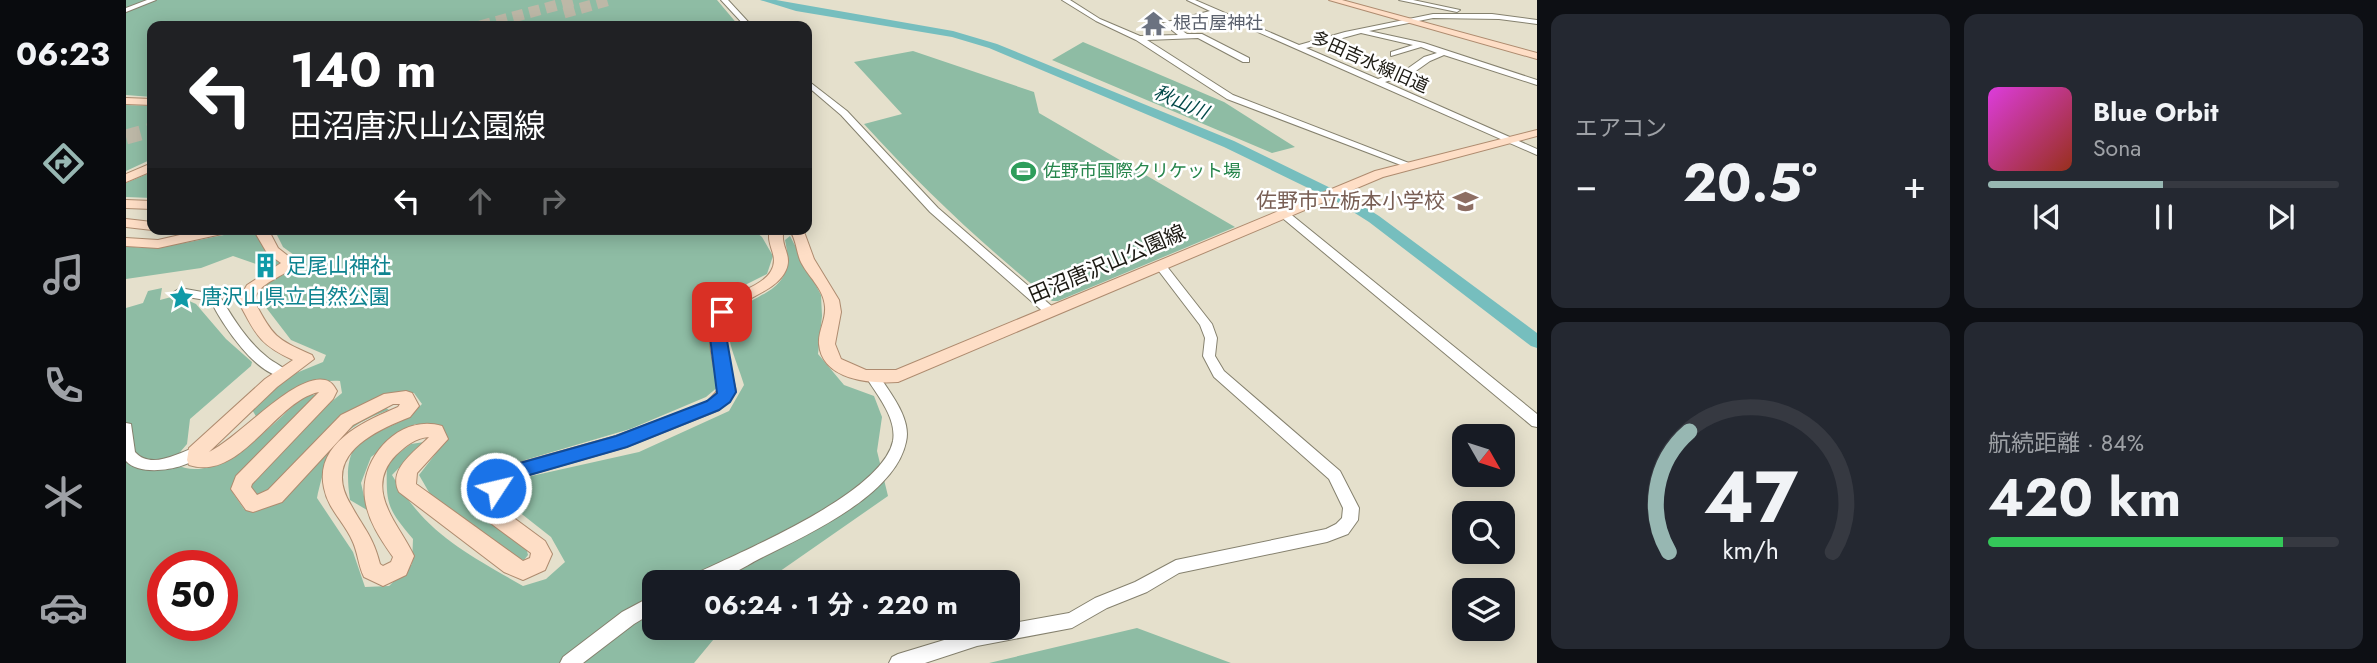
<!DOCTYPE html>
<html lang="ja">
<head>
<meta charset="utf-8">
<style>
  :root { --surface:#171b24; --page:#242831; --text:#f1f3f6; --muted:#9ea1a6; --line:#363941; --accent:#97b7b2 }
  body { margin:0; font-family:Jost,"Noto Sans JP",sans-serif; background:var(--page); color:var(--text); height:100vh; display:flex; flex-direction:column; font-size:26px; white-space:nowrap }
  * { box-sizing:border-box; margin:0 }
  p { font-size:23px; color:var(--muted) }
  .icon { flex:none; width:38px; height:38px; fill:none; stroke:currentColor; stroke-width:2; stroke-linecap:round; stroke-linejoin:round }
  .map { position:relative; flex:1; overflow:hidden }
  .details { display:flex; flex-direction:column; gap:14px; padding:14px; background:#0d0f14; width:840px }
  .details>* { flex:none }
  .guide { position:absolute; left:21px; top:21px; width:665px; height:214px; border-radius:14px; box-shadow:0 4px 18px #0003; background:#202124; color:#fff; overflow:hidden }
  .needle { width:46px; rotate:129deg }
  .controls { position:absolute; left:1326px; top:424px; display:grid; gap:14px }
  .controls a { display:grid; place-items:center; width:63px; height:63px; border-radius:14px; background:var(--surface); box-shadow:0 4px 18px #0003; font-size:35px }
  .speed { position:absolute; left:21px; top:550px; display:flex; gap:14px; font-size:35px; font-weight:700; text-align:center }
  .speed>* { display:grid; place-content:center; width:91px; height:91px; border-radius:50%; background:var(--surface); box-shadow:0 4px 18px #0003; line-height:1 }
  .speed .limit { border:10px solid #d22; background:#fff; color:#111 }
  .pin { position:absolute; display:grid; place-items:center; width:60px; height:60px; color:#fff; margin:-30px; border-radius:14px; box-shadow:0 4px 10px #0006 }
  .me { position:absolute; width:77px; margin:-38px; rotate:55deg; stroke-linejoin:round; filter:drop-shadow(0 0 5px #0008) }
  .turn { display:flex; align-items:center; gap:24px; height:147px; padding:0 28px; font-size:32px }
  .turn .icon { width:91px; height:91px; stroke-width:2.5 }
  .turn b { display:block; font-size:49px; line-height:60px }
  .lanes { display:flex; align-items:center; height:66px; padding:0 28px; background:#0003; justify-content:center; gap:35px; direction:ltr }
  .lanes .off { opacity:.35 }
  .big { font-size:52px; font-weight:700; line-height:1.1 }
  .details .widget { flex:1; display:flex; flex-direction:column; justify-content:center; gap:10px; min-width:0; padding:0 24px; border-radius:14px; background:var(--page) }
  .details .dial { align-items:center; gap:0 }
  .dial svg { height:182px; overflow:visible; fill:none; stroke:var(--line); stroke-width:7; stroke-linecap:round; text-anchor:middle }
  .dial text { fill:var(--text); stroke:none }
  .song { display:flex; align-items:center; gap:21px }
  .cover { width:84px; height:84px; border-radius:10px; background:linear-gradient(135deg,hsl(300 70% 55%),hsl(10 70% 35%)) }
  .played { height:7px; border-radius:4px; background:linear-gradient(90deg,var(--accent) 50%,var(--line) 50%) }
  .keys { display:flex; justify-content:space-around; direction:ltr }
  .heat { display:flex; justify-content:space-between; align-items:center; font-size:38px; direction:ltr }
  .charge { height:10px; border-radius:5px; background:linear-gradient(90deg,#34c759 84%,var(--line) 0) }
  .details .tiles { flex:1; display:grid; gap:14px; grid-template-columns:repeat(2,1fr) }
  .trip { position:absolute; left:516px; top:570px; width:378px; height:70px; border-radius:14px; background:var(--surface); box-shadow:0 4px 18px #0003; font-weight:700; line-height:70px; text-align:center }
  main { display:flex; flex:1; min-height:0 }
  .dock { display:flex; flex-direction:column; width:126px; justify-content:space-around; align-items:center; background:#090b0e; color:var(--muted) }
  .dock .icon { width:49px; height:49px }
  .dock .selected { color:var(--accent) }
  .dock b { font-size:32px; color:var(--text) }
  .map>svg:first-child { display:block }
</style>
</head>
<body>
<main>
<nav class="dock">
<b>06:23</b>
<svg class="icon selected" aria-label="directions" viewBox="0 0 24 24"><path d="M12 3l9 9-9 9-9-9zM9 14v-3h6M13 9l2 2-2 2"/></svg>
<svg class="icon" aria-label="music" viewBox="0 0 24 24"><path d="M9 18V5l10-2v13"/><circle cx="6" cy="18" r="3"/><circle cx="16" cy="16" r="3"/></svg>
<svg class="icon" aria-label="phone" viewBox="0 0 24 24"><path d="M5 4h4l2 5-3 2q2 4 5 5l2-3 5 2v4C11 20 4 13 5 4z"/></svg>
<svg class="icon" aria-label="climate" viewBox="0 0 24 24"><path d="M12 3v18M4 7l16 10M4 17L20 7"/></svg>
<svg class="icon" aria-label="car" viewBox="0 0 24 24"><path d="M5 17H2v-5l4-1 3-4h7l3 4 3 1v5h-3M9 17h6M6 11h13"/><circle cx="7" cy="17" r="2"/><circle cx="17" cy="17" r="2"/></svg>
</nav>
<div class="map">
<svg width="1411" height="663" viewBox="0 0 1411 663">
  <rect width="100%" height="100%" fill="#e5e0cc"/>
  <path fill="#8ebca4" fill-rule="evenodd" d="M0,0H591L613,26H26V97L0,95Z
    M957,42L1098,102L1169,147L1146,153L926,60Z
    M787,51L908,92L913,113L1109,227L932,301H926C856,244 799,191 738,124L776,114L728,62Z
    M0,105L26,106V159L0,171Z
    M26,172V198L0,197V183Z
    M148,229H626L636,237L647,256L641,274L601,294L583,317L593,386L580,397L504,429L399,460L367,479L356,505L371,524L400,547L402,555L398,560L384,557L304,494L293,475L321,439L314,428L289,424L245,457L235,483L241,510L224,500C212,419 257,446 296,404L288,393H270L242,402L146,489L130,497L123,490C141,454 185,419 216,393L214,381C179,379 158,398 131,418L125,408L158,378L197,362L200,355L165,340L132,297L141,283L172,266L175,260L157,247Z
    M121,231L131,235L139,250L156,263L143,273H139L133,265L107,256L75,268L0,279V245C24,255 92,234 121,231Z
    M664,236L695,295L696,316L692,354L718,385L748,396L756,417L751,451L762,496L637,583H528V628H597L568,663H0V308L17,303L22,291L36,288L34,300L49,296L50,300H61L70,304L100,339L126,362L125,366L64,419L61,444L49,458L51,465C92,486 149,421 178,396L193,394L115,473L107,493L118,509C163,517 179,465 206,439C220,426 240,416 256,405L263,410C211,429 203,446 191,498L227,552L239,587L263,586L286,564L287,539C260,507 260,504 261,462L285,444L298,442L266,475C300,534 340,553 397,586L420,579L439,562L425,537L383,504L401,477L513,452L603,411L618,385C615,373 602,344 603,333C611,284 674,306 659,240ZM37,565H96V625H37Z
    M1011,628L1105,663H863Z"/>
  <g fill="none" stroke-linecap="round" stroke-linejoin="round">
    <path fill="#76bebe" fill-rule="evenodd" d="M634,0H650L827,31L871,44L1108,141L1223,197L1253,216L1411,333V348L1405,346L1243,222L1213,203L1098,147L863,48L826,37L670,11Z"/>
    <path stroke="#bdb8a7" stroke-width="11" stroke-dasharray="11 6" stroke-linecap="butt" d="M438,13L484,0
      M354,26L450,0"/>
    <path stroke="#bdb8a7" stroke-width="15" stroke-dasharray="15 8" stroke-linecap="butt" d="M0,137L26,130"/>
    <defs>
      <path id="minor" d="M21,0H30L0,12V8Z
        M595,0H602L626,26H619Z
        M936,0H944L974,19L1014,36L1052,35L1037,23L1084,11L1061,0H1069L1173,45L1219,32L1307,14H1366L1411,20V24L1373,19L1307,18L1243,31L1298,43L1411,80V85L1318,55L1304,61L1287,73L1259,82L1411,149V155L1091,14L1046,24L1061,34H1076L1123,58V62H1117L1072,38L1021,40L1107,95L1288,165L1286,167H1280L1101,99L1010,40L970,21ZM1235,33L1287,45L1265,52V56L1295,47L1311,53L1298,57L1281,69L1252,79L1180,48Z
        M1273,0H1287L1334,10L1331,12Z
        M681,80L721,111L812,208L929,309L931,312L929,315H921L804,212L715,115L681,86Z
        M1158,211L1162,212L1411,414V427L1406,426L1154,216V212Z
        M1035,263L1039,264L1086,324L1091,338L1089,356L1098,371L1214,471L1233,508L1232,520L1222,534L1201,542L1053,573L1021,592L981,608L946,628L851,646L799,663H763L766,657L772,654L851,630L882,628V624L943,613L969,598L1009,582L1050,560L1200,529L1210,524L1216,518L1217,508L1203,479L1088,377L1077,356L1079,338L1074,325L1029,266Z
        M54,288L93,295C107,318 120,340 141,357C148,363 158,367 163,373L162,376C134,382 95,323 85,301L50,295L48,292Z
        M747,372L752,374C763,392 786,418 780,442C769,496 679,536 633,559C618,567 601,578 585,582C577,584 566,583 558,583L560,578C608,555 756,495 767,441C771,418 751,395 740,377L742,374Z
        M0,423L5,424L9,452C25,470 52,453 70,447L75,449L77,453C65,469 15,478 0,461Z
        M528,595V612L508,624L457,663H434L437,657L496,612Z"/>
      <path id="major" d="M1203,0H1216L1411,53V59Z
        M0,98L26,99V105L0,104Z
        M1411,130V136L1257,177L772,382C744,384 696,380 693,344C692,331 700,320 699,307C698,288 681,276 674,260C670,249 670,239 663,229H677L688,259L713,300L715,312L709,344L715,359L740,370H770L1249,171Z
        M26,163V171L0,182V174Z
        M0,200L26,201V209L0,208Z
        M0,219L26,222V229H29L26,230L0,227Z
        M80,229H107L105,232L32,248L0,246V238L32,240Z
        M127,229H142L152,248L171,263C159,278 132,281 128,301C148,337 148,338 186,355L188,359L151,387L83,452C113,438 168,373 199,380C205,381 208,386 211,391L207,399L126,484L125,487L131,495L142,490L215,415L258,394L280,391L286,393L293,406L284,417C246,432 195,456 225,505C238,529 247,536 254,564L257,566L265,562L267,557C255,540 242,521 239,499C233,458 274,413 316,426L322,439L291,473L290,484L397,561L404,558L405,553L363,522L356,507L355,498L358,492L363,484L375,473L386,465L490,436L581,402L592,390C585,344 569,318 619,290C628,286 640,280 645,271C654,255 639,246 644,229H658C653,246 667,254 660,270C648,297 603,297 599,328C597,344 607,375 610,392L593,410L500,447L399,476L377,494L375,498L377,510L419,541L426,554L419,570L397,580L378,572L273,492C261,469 290,451 303,437C289,438 280,446 270,455C236,490 274,525 288,556L280,575L257,586L238,577C232,565 232,552 226,540C218,522 202,509 198,488C188,443 239,421 272,407L274,404H267L227,425L156,502L127,512L120,510L105,489L110,476L193,392C149,401 115,482 63,465L61,460L63,448L139,379L167,360C132,344 130,334 112,301L121,285L155,263L141,253Z"/>
    </defs>
    <use href="#minor" stroke="#85816e" stroke-width="2"/>
    <use href="#major" stroke="#ae8b6f" stroke-width="2"/>
    <use href="#minor" fill="#fff" fill-rule="evenodd"/>
    <use href="#major" fill="#fedec6" fill-rule="evenodd"/>
  </g>
  <path fill="#1a73e8" stroke="#114b97" stroke-width="2" d="M596,307L604,312L599,329L610,392L604,402L593,410L501,447L400,476L377,494L370,496L363,494L361,488L363,483L387,465L490,436L581,401L591,393L583,329L588,312Z"/>
  <defs>
    <symbol id="temple-bare" viewBox="-9 -9 18 18"><path d="M0-6L5-2H3V0L6.5 2.5H4V6H1.5V3h-3V6H-4V2.5H-6.5L-3 0V-2H-5Z" fill="#6b7280" stroke="#fff" stroke-width="2.5" paint-order="stroke"/></symbol>
    <symbol id="stadium-bare" viewBox="-9 -9 18 18"><path d="M0-5a6.5 5 0 1 0 0 10a6.5 5 0 1 0 0-10ZM-3.5-1.8h7v3.6h-7Z" fill="#2e9e5b" stroke="#fff" stroke-width="2.5" paint-order="stroke"/></symbol>
    <symbol id="school-bare" viewBox="-9 -9 18 18"><path d="M0-5L7-2L0 1L-7-2ZM-4 1L0 2.5L4 1V4Q0 6-4 4Z" fill="#8d6e63" stroke="#fff" stroke-width="2.5" paint-order="stroke"/></symbol>
    <symbol id="building-bare" viewBox="-9 -9 18 18"><path d="M-4-6H4V6H1V3H-1V6H-4ZM-2.5-4.3h1.7v1.8h-1.7ZM.8-4.3h1.7v1.8H.8ZM-2.5-1h1.7V.8h-1.7ZM.8-1h1.7V.8H.8Z" fill="#0f9aa8" stroke="#fff" stroke-width="2.5" paint-order="stroke"/></symbol>
    <symbol id="sight-bare" viewBox="-9 -9 18 18"><path d="M0-6L1.8-2.2L6-1.7L2.9 1.2L3.7 5.4L0 3.3L-3.7 5.4L-2.9 1.2L-6-1.7L-1.8-2.2Z" fill="#0f9aa8" stroke="#fff" stroke-width="2.5" paint-order="stroke"/></symbol>
  </defs>
  <g fill-rule="evenodd">
    <use href="#temple-bare" x="1010" y="6" width="35" height="35"/>
    <use href="#stadium-bare" x="880" y="154" width="35" height="35"/>
    <use href="#school-bare" x="1322" y="184" width="35" height="35"/>
    <use href="#building-bare" x="122" y="248" width="35" height="35"/>
    <use href="#sight-bare" x="38" y="280" width="35" height="35"/>
  </g>
  <g text-anchor="middle" dominant-baseline="central" stroke-width="5" stroke-linejoin="round" paint-order="stroke">
    <g font-size="18" fill="#5b616d" stroke="#fff" text-anchor="start">
      <text x="1047" y="23">根古屋神社</text>
    </g>
    <g font-size="18" fill="#1c1a13" stroke="#fff">
      <text transform="translate(1244 62) rotate(24)">多田吉水線旧道</text>
    </g>
    <g font-size="18" fill="#27864d" stroke="#fff" text-anchor="start">
      <text x="917" y="171">佐野市国際クリケット場</text>
    </g>
    <g font-size="19" font-style="italic" fill="#034949" stroke="#fff">
      <text transform="translate(1055 102) rotate(23)">秋山川</text>
    </g>
    <g font-size="21" fill="#785e54" stroke="#fff" text-anchor="end">
      <text x="1319" y="201">佐野市立栃本小学校</text>
    </g>
    <g font-size="21" fill="#1c1a13" stroke="#fff">
      <text transform="translate(981 264) rotate(-23)">田沼唐沢山公園線</text>
    </g>
    <g font-size="21" fill="#0d838f" stroke="#fff" text-anchor="start">
      <text x="160" y="266">足尾山神社</text>
      <text x="75" y="297">唐沢山県立自然公園</text>
    </g>
  </g>
</svg>
<div class="controls">
<a><svg class="needle" viewBox="-14 -14 28 28"><path d="M0-13l5 13h-10z" fill="#e53935"/><path d="M0 13l5-13h-10z" fill="#9ea1a6"/></svg></a>
<a><svg class="icon" aria-label="search" viewBox="0 0 24 24"><circle cx="10" cy="10" r="6"/><path d="M15 15l6 6"/></svg></a>
<a><svg class="icon" aria-label="layers" viewBox="0 0 24 24"><path d="M12 4l9 5-9 5-9-5zM3 14l9 5 9-5"/></svg></a>
</div>
<div class="speed"><div class="limit">50</div></div>
<div class="pin" style="left:596px;top:312px;background:#d93025"><svg class="icon" aria-label="arrive" viewBox="0 0 24 24"><path d="M6 21V4h12l-3 4 3 4H6"/></svg></div>
<svg class="me" style="left:370px;top:488px" viewBox="-20 -20 40 40"><circle r="17" fill="#1a73e8" stroke="#fff" stroke-width="3"/><path d="M0-11L8 9 0 5-8 9z" fill="#fff"/></svg>
<div class="trip">06:24 · 1 分 · 220 m</div>
<div class="guide">
<div class="turn"><svg class="icon" aria-label="left" viewBox="0 0 24 24"><path d="M17 20v-9H6M10 6l-5 5 5 5"/></svg><div><b>140 m</b>田沼唐沢山公園線</div></div>
<div class="lanes"><svg class="icon" aria-label="left" viewBox="0 0 24 24"><path d="M17 20v-9H6M10 6l-5 5 5 5"/></svg><svg class="icon off" aria-label="ahead" viewBox="0 0 24 24"><path d="M12 20V5M6 11l6-6 6 6"/></svg><svg class="icon off" aria-label="right" viewBox="0 0 24 24"><path d="M7 20v-9h11M14 6l5 5-5 5"/></svg></div>
</div>
</div>
<section class="details">
<div class="tiles">
<div class="widget"><p>エアコン</p>
<div class="heat"><a>−</a><b class="big">20.5°</b><a>+</a></div>
</div>
<div class="widget">
<div class="song"><i class="cover"></i><div><b>Blue Orbit</b><p>Sona</p></div></div>
<div class="played"></div>
<div class="keys"><svg class="icon" aria-label="previous" viewBox="0 0 24 24"><path d="M18 5L8 12l10 7zM5 5v14"/></svg><svg class="icon" aria-label="pause" viewBox="0 0 24 24"><path d="M8 5v14M16 5v14"/></svg><svg class="icon" aria-label="next" viewBox="0 0 24 24"><path d="M6 5l10 7-10 7zM19 5v14"/></svg></div>
</div>
<div class="widget dial"><svg viewBox="0 0 100 80">
<path d="M14 69A42 42 0 1 1 86 69"/>
<path d="M14 69A42 42 0 0 1 23 16" stroke="#97b7b2"/>
<text x="50" y="56" font-size="32" font-weight="700">47</text>
<text x="50" y="72" font-size="11">km/h</text>
</svg></div>
<div class="widget"><p>航続距離 · 84%</p><b class="big">420 km</b><div class="charge"></div></div>
</div>
</section>
</main>
</body>
</html>
